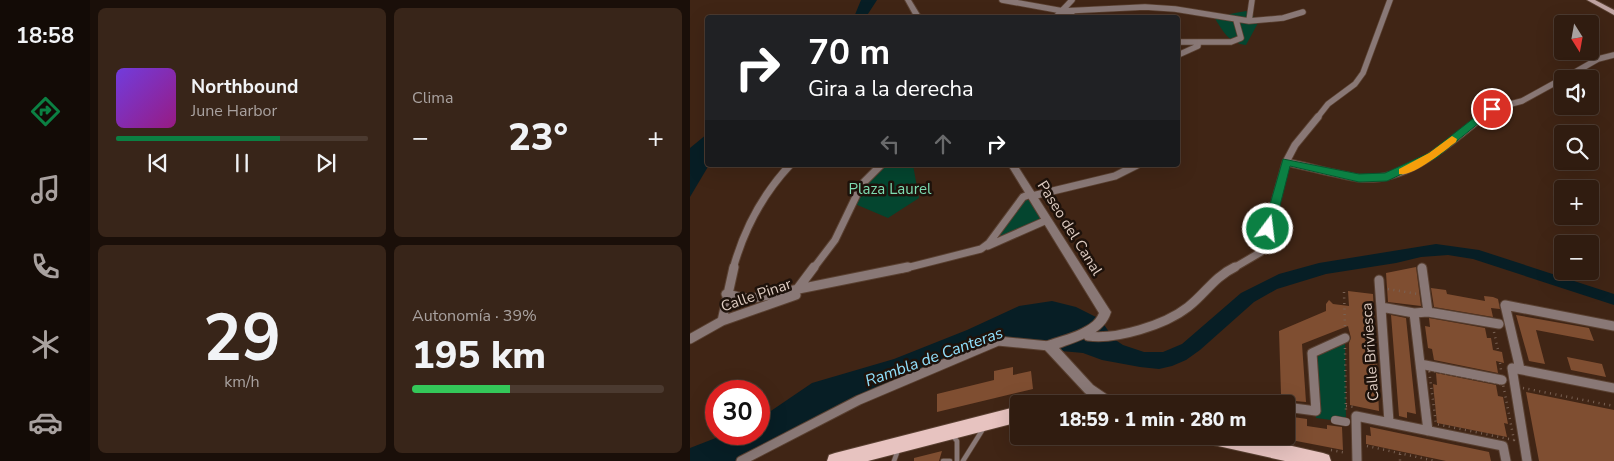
<!DOCTYPE html>
<html lang="es">
<head>
<meta charset="utf-8">
<style>
  :root { --surface:#301c10; --page:#382519; --text:#f1f3f6; --muted:#a8a19f; --line:#4b3a30; --accent:#0b8043 }
  body { margin:0; font-family:"Nunito Sans",sans-serif; background:var(--page); color:var(--text); height:100vh; display:flex; flex-direction:column; font-size:19px; white-space:nowrap }
  * { box-sizing:border-box; margin:0 }
  p { font-size:16px; color:var(--muted) }
  .icon { flex:none; width:28px; height:28px; fill:none; stroke:currentColor; stroke-width:2; stroke-linecap:round; stroke-linejoin:round }
  .map { position:relative; flex:1; overflow:hidden }
  .side { display:flex; flex-direction:column; gap:8px; padding:8px; background:#1a0f09; width:600px }
  .side>* { flex:none }
  .top-card { position:absolute; left:15px; top:15px; width:475px; height:152px; border-radius:5px; box-shadow:0 5px 20px #0002,0 0 0 1px var(--line); background:#202124; color:#fff; overflow:hidden }
  .needle { width:32px; rotate:169deg }
  .buttons { position:absolute; left:864px; top:15px; display:grid; gap:10px }
  .buttons a { display:grid; place-items:center; width:45px; height:45px; border-radius:5px; background:var(--surface); box-shadow:0 5px 20px #0002,0 0 0 1px var(--line); font-size:25px }
  .speed { position:absolute; left:15px; top:380px; display:flex; gap:10px; font-size:25px; font-weight:700; text-align:center }
  .speed>* { display:grid; place-content:center; width:65px; height:65px; border-radius:50%; background:var(--surface); box-shadow:0 5px 20px #0002,0 0 0 1px var(--line); line-height:1 }
  .speed .limit { border:8px solid #d22; background:#fff; color:#111 }
  .pin { position:absolute; display:grid; place-items:center; width:42px; height:42px; color:#fff; margin:-21px; border:2px solid #fff; border-radius:50%; box-shadow:0 1px 5px #0007 }
  .me { position:absolute; width:55px; margin:-28px; rotate:15deg; stroke-linejoin:round; filter:drop-shadow(0 0 4px #0008) }
  .turn { display:flex; align-items:center; gap:18px; height:105px; padding:0 20px; font-size:22px }
  .turn .icon { width:65px; height:65px; stroke-width:2.5 }
  .turn b { display:block; font-size:35px; line-height:42px }
  .lanes { display:flex; align-items:center; height:48px; padding:0 20px; background:#0003; justify-content:center; gap:25px; direction:ltr }
  .lanes .off { opacity:.35 }
  .big { font-size:38px; font-weight:800; line-height:1.1 }
  .side .card { flex:1; display:flex; flex-direction:column; justify-content:center; gap:8px; min-width:0; padding:0 18px; border-radius:8px; background:var(--page) }
  .side .dial { align-items:center; gap:0 }
  .dial b { font-size:65px; line-height:1 }
  .song { display:flex; align-items:center; gap:15px }
  .cover { width:60px; height:60px; border-radius:8px; background:linear-gradient(135deg,hsl(260 70% 55%),hsl(310 70% 35%)) }
  .played { height:5px; border-radius:2px; background:linear-gradient(90deg,var(--accent) 65%,var(--line) 65%) }
  .keys { display:flex; justify-content:space-around; direction:ltr }
  .heat { display:flex; justify-content:space-between; align-items:center; font-size:28px; direction:ltr }
  .charge { height:8px; border-radius:4px; background:linear-gradient(90deg,#34c759 39%,var(--line) 0) }
  .side .tiles { flex:1; display:grid; gap:8px; grid-template-columns:repeat(2,1fr) }
  .trip { position:absolute; left:320px; top:395px; width:285px; height:50px; border-radius:5px; background:var(--surface); box-shadow:0 5px 20px #0002,0 0 0 1px var(--line); font-weight:800; line-height:50px; text-align:center }
  main { display:flex; flex:1; min-height:0 }
  .tab-bar { display:flex; flex-direction:column; width:90px; justify-content:space-around; align-items:center; background:#130b06; color:var(--muted) }
  .tab-bar .icon { width:35px; height:35px }
  .tab-bar .selected { color:var(--accent) }
  .tab-bar b { font-size:22px; color:var(--text) }
  .map>svg:first-child { display:block }
</style>
</head>
<body>
<main>
<nav class="tab-bar">
<b>18:58</b>
<svg class="icon selected" aria-label="directions" viewBox="0 0 24 24"><path d="M12 3l9 9-9 9-9-9zM9 14v-3h6M13 9l2 2-2 2"/></svg>
<svg class="icon" aria-label="music" viewBox="0 0 24 24"><path d="M9 18V5l10-2v13"/><circle cx="6" cy="18" r="3"/><circle cx="16" cy="16" r="3"/></svg>
<svg class="icon" aria-label="phone" viewBox="0 0 24 24"><path d="M5 4h4l2 5-3 2q2 4 5 5l2-3 5 2v4C11 20 4 13 5 4z"/></svg>
<svg class="icon" aria-label="climate" viewBox="0 0 24 24"><path d="M12 3v18M4 7l16 10M4 17L20 7"/></svg>
<svg class="icon" aria-label="car" viewBox="0 0 24 24"><path d="M5 17H2v-5l4-1 3-4h7l3 4 3 1v5h-3M9 17h6M6 11h13"/><circle cx="7" cy="17" r="2"/><circle cx="17" cy="17" r="2"/></svg>
</nav>
<section class="side">
<div class="tiles">
<div class="card">
<div class="song"><i class="cover"></i><div><b>Northbound</b><p>June Harbor</p></div></div>
<div class="played"></div>
<div class="keys"><svg class="icon" aria-label="previous" viewBox="0 0 24 24"><path d="M18 5L8 12l10 7zM5 5v14"/></svg><svg class="icon" aria-label="pause" viewBox="0 0 24 24"><path d="M8 5v14M16 5v14"/></svg><svg class="icon" aria-label="next" viewBox="0 0 24 24"><path d="M6 5l10 7-10 7zM19 5v14"/></svg></div>
</div>
<div class="card"><p>Clima</p>
<div class="heat"><a>−</a><b class="big">23°</b><a>+</a></div>
</div>
<div class="card dial"><b>29</b><p>km/h</p></div>
<div class="card"><p>Autonomía · 39%</p><b class="big">195 km</b><div class="charge"></div></div>
</div>
</section>
<div class="map">
<svg width="924" height="461" viewBox="0 0 924 461">
  <rect width="100%" height="100%" fill="#402515"/>
  <path fill="#04452f" d="M556,11L567,19L568,23L556,45C538,43 533,31 524,17Z
    M191,165H223L229,198L198,218L165,204L167,194Z
    M341,194L357,220L299,243L333,197Z
    M655,338L656,422L626,418L622,353Z"/>
  <path fill="#071e25" d="M171,0H187L176,17H164Z
    M17,134L19,165L0,197V148Z
    M746,244L789,250L924,294V305L783,259L758,255L731,257L706,263L636,274L587,289L564,302L510,350L496,360L482,366L469,369L450,367L412,360L393,353L307,345L170,403L59,461H0V448L36,434H69V419L122,383L204,359L277,330L329,306L362,301L386,307L410,319L424,339L433,345L454,352H473L492,344L551,293L589,274L629,263Z"/>
  <path fill="#7f4e31" d="M726,267L731,306L698,302L696,273Z
    M741,288L756,290L757,294L795,301L794,296L803,297L808,299L810,309L801,308L803,317L744,307Z
    M658,291L683,294L689,411L660,405L659,343L661,338L658,326L612,344L616,402L594,400V395L591,394L589,331L636,311V304L639,300L643,304L659,306Z
    M701,315L716,318L726,414L717,412V418L709,416Z
    M826,315L899,328L904,341L846,330L855,364L839,361Z
    M739,318L795,328L797,338H801L803,350L812,352L814,363L806,361L808,373L744,360L742,349L738,348L735,326L740,327Z
    M877,357L912,364L916,377L881,370Z
    M323,367V375L341,371L343,389L247,412V394L304,380V371Z
    M746,373L806,385L808,396L813,397L818,424L814,423L817,437L747,423L743,384L747,385Z
    M836,392L924,410V461H849Z
    M596,416L617,419V426L637,429V425L652,427L653,450L596,439Z
    M680,427L799,452L801,461H756L676,444V435L681,436Z
    M252,451L249,461H224V458Z"/>
  <g fill="none" stroke-linecap="round" stroke-linejoin="round">
    <defs>
      <path id="service" d="M262,435L267,441V461
        M204,461L208,450
        M253,461H260
        M273,461L293,429"/>
      <path id="pedestrian" d="M645,420L656,422"/>
      <path id="minor-far2" d="M312,0L373,11L455,7L485,9L559,21L562,0
        M375,12L387,18
        M365,18L382,0
        M559,21L593,18L613,12
        M488,42H541L551,38L546,20
        M488,55L508,46V42
        M873,79L908,59L924,55
        M627,118L638,104L665,84L673,73L700,0
        M791,118L802,109L832,101L872,79"/>
      <path id="minor-far1" d="M596,162C620,167 644,174 668,178C716,184 758,144 792,117
        M342,196L425,176L447,165
        M298,246L357,220
        M43,269C54,229 72,195 100,165
        M123,269L145,240L172,184L191,165
        M212,269L291,249L299,243L333,197L341,194
        M542,269L571,252L596,162L605,145L628,117"/>
      <path id="minor" d="M732,268L738,312
        M689,280L699,422
        M106,291L124,267
        M36,294L59,299L218,267
        M691,307L724,313L738,312L809,324
        M724,313L738,431
        M32,321L44,267
        M396,332L398,336C426,340 475,325 498,307C515,294 524,277 545,267
        M0,339L32,321L106,295
        M730,364L812,380
        M830,369L815,305L924,326
        M596,407L626,411L622,353L655,338
        M583,436V450
        M51,461L169,400L308,341L359,346
        M667,461L666,416L813,446L816,461
        M837,461L822,368L924,388"/>
      <path id="tertiary" d="M215,0H221L232,18H225Z
        M318,165H327L421,312C415,334 388,341 369,348L403,385L425,400L427,404H410L395,393L355,350L353,346L355,342C370,336 403,330 409,313Z"/>
      <path id="secondary" d="M897,0H905L924,10V15Z"/>
      <path id="primary" d="M329,406V422L178,461H137L139,455L145,453Z
        M511,436H558L633,453L639,455L641,461H595L519,444L513,442Z"/>
    </defs>
    <use href="#service" stroke="#594031" stroke-width="6"/>
    <use href="#pedestrian" stroke="#594031" stroke-width="9"/>
    <use href="#minor-far2" stroke="#594031" stroke-width="7"/>
    <use href="#minor-far1" stroke="#594031" stroke-width="9"/>
    <use href="#minor" stroke="#594031" stroke-width="11"/>
    <use href="#tertiary" stroke="#594031" stroke-width="2"/>
    <use href="#secondary" stroke="#594031" stroke-width="2"/>
    <use href="#primary" stroke="#594031" stroke-width="2"/>
    <path stroke="#796153" stroke-width="2.5" stroke-dasharray="1 4.5" stroke-linecap="butt" d="M698,289L728,294
      M654,292L655,328
      M804,332L808,350
      M655,348L656,413
      M810,363L811,370
      M739,370L813,384L824,440L746,424Z
      M833,388L924,406
      M576,404V399L590,401
      M656,406L664,407
      M479,436L508,443
      M677,446L745,461
      M641,450L657,453
      M710,454V461"/>
    <use href="#service" stroke="#897876" stroke-width="4.5"/>
    <use href="#pedestrian" stroke="#897876" stroke-width="8"/>
    <use href="#minor-far2" stroke="#897876" stroke-width="5.5"/>
    <use href="#minor-far1" stroke="#897876" stroke-width="7"/>
    <use href="#minor" stroke="#897876" stroke-width="9"/>
    <use href="#tertiary" fill="#897876" fill-rule="evenodd"/>
    <use href="#secondary" fill="#bea2a0" fill-rule="evenodd"/>
    <use href="#primary" fill="#e7c3c0" fill-rule="evenodd"/>
  </g>
  <path fill="#0b8043" stroke="#07532c" d="M798,107L806,109L746,158L697,181L669,182L600,166L584,229L578,233L574,232L573,229L593,159L669,174L695,173L739,153Z"/>
  <path fill="#f59e0b" d="M762,136L767,139L766,142C754,151 723,177 709,174V169L739,153Z"/>
  <g text-anchor="middle" dominant-baseline="central" stroke-width="5" stroke-linejoin="round" paint-order="stroke">
    <g font-size="15" fill="#7edcb2" stroke="#1e120b">
      <text x="200" y="189">Plaza Laurel</text>
    </g>
    <g font-size="15" fill="#dfcdc3" stroke="#1e120b">
      <text transform="translate(380 228) rotate(58)">Paseo del Canal</text>
      <text transform="translate(66 295) rotate(-19)">Calle Pinar</text>
      <text transform="translate(680 352) rotate(-94)">Calle Briviesca</text>
    </g>
    <g font-size="16" font-style="italic" fill="#91e0fc" stroke="#1e120b">
      <text transform="translate(244 357) rotate(-20)">Rambla de Canteras</text>
    </g>
  </g>
</svg>
<div class="buttons">
<a><svg class="needle" viewBox="-14 -14 28 28"><path d="M0-13l5 13h-10z" fill="#e53935"/><path d="M0 13l5-13h-10z" fill="#a8a19f"/></svg></a>
<a><svg class="icon" aria-label="sound" viewBox="0 0 24 24"><path d="M4 9h4l5-4v14l-5-4H4zM17 9q2 3 0 6"/></svg></a>
<a><svg class="icon" aria-label="search" viewBox="0 0 24 24"><circle cx="10" cy="10" r="6"/><path d="M15 15l6 6"/></svg></a>
<a>+</a>
<a>−</a>
</div>
<div class="speed"><div class="limit">30</div></div>
<div class="pin" style="left:802px;top:109px;background:#d93025"><svg class="icon" aria-label="arrive" viewBox="0 0 24 24"><path d="M6 21V4h12l-3 4 3 4H6"/></svg></div>
<svg class="me" style="left:578px;top:229px" viewBox="-20 -20 40 40"><circle r="17" fill="#0b8043" stroke="#fff" stroke-width="3"/><path d="M0-11L8 9 0 5-8 9z" fill="#fff"/></svg>
<div class="trip">18:59 · 1 min · 280 m</div>
<div class="top-card">
<div class="turn"><svg class="icon" aria-label="right" viewBox="0 0 24 24"><path d="M7 20v-9h11M14 6l5 5-5 5"/></svg><div><b>70 m</b>Gira a la derecha</div></div>
<div class="lanes"><svg class="icon off" aria-label="left" viewBox="0 0 24 24"><path d="M17 20v-9H6M10 6l-5 5 5 5"/></svg><svg class="icon off" aria-label="ahead" viewBox="0 0 24 24"><path d="M12 20V5M6 11l6-6 6 6"/></svg><svg class="icon" aria-label="right" viewBox="0 0 24 24"><path d="M7 20v-9h11M14 6l5 5-5 5"/></svg></div>
</div>
</div>
</main>
</body>
</html>
